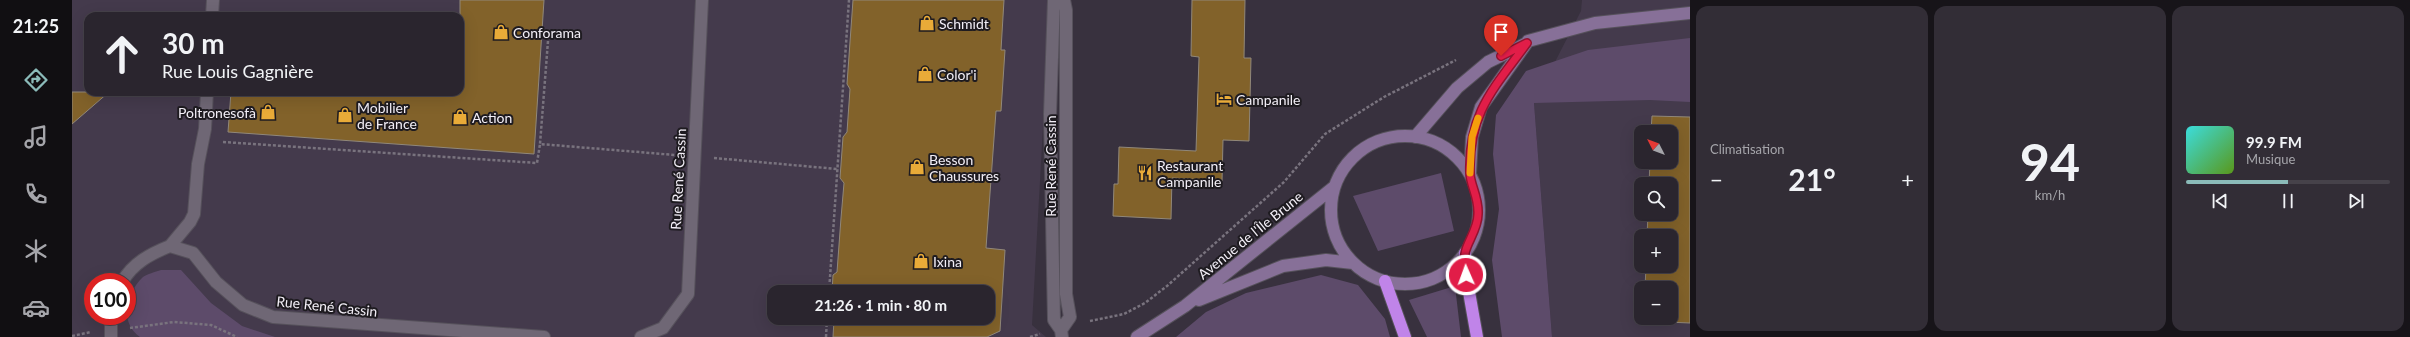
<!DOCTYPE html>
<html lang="fr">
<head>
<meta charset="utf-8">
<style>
  :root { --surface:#2a252e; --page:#322d36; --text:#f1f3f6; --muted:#a5a5aa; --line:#46424a; --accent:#8bbbb9 }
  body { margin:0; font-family:Lato,sans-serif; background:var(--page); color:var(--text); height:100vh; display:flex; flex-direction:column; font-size:15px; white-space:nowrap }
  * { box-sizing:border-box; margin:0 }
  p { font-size:13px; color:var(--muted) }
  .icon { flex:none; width:22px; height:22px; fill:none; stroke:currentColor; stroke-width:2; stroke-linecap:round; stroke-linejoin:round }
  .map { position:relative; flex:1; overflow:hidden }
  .drawer { display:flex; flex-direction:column; gap:6px; padding:6px; background:#171419; width:720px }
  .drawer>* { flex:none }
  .banner { position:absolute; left:12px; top:12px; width:380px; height:84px; border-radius:12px; box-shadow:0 4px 16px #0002,0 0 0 1px var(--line); background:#2a252e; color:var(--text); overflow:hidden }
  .needle { width:26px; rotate:312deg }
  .tools { position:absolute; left:1562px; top:125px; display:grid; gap:8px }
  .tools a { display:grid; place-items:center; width:44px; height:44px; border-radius:8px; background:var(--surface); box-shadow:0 4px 16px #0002,0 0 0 1px var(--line); font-size:20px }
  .speed { position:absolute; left:12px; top:273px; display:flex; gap:8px; font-size:20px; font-weight:700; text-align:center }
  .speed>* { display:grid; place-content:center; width:52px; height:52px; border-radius:50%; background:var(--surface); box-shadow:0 4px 16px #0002,0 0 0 1px var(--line); line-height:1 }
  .speed .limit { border:6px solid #d22; background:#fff; color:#111 }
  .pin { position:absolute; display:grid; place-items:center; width:34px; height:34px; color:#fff; margin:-41px -17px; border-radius:50% 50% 50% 0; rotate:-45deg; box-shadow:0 0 4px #0007 }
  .pin .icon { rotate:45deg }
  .me { position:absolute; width:44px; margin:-22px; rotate:358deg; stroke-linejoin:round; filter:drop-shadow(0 0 3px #0008) }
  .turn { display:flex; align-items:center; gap:14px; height:84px; padding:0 12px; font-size:18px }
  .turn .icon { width:52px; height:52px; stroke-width:2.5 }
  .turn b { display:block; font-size:28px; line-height:34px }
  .big { font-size:30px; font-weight:700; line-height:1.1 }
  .drawer .card { flex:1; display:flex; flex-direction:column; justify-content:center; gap:6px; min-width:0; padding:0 14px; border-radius:12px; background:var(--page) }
  .drawer .dial { align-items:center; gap:0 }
  .dial b { font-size:52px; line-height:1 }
  .song { display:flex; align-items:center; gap:12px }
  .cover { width:48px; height:48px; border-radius:6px; background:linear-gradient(135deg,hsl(180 70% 55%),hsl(90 70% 35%)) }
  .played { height:4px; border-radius:2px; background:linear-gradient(90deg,var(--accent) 50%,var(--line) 50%) }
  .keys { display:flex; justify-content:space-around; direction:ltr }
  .heat { display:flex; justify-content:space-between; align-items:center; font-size:22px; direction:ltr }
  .drawer .tiles { flex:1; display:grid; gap:6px; grid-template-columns:repeat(3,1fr) }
  .trip { position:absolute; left:695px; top:285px; width:228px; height:40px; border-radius:12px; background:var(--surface); box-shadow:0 4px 16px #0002,0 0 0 1px var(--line); font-weight:700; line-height:40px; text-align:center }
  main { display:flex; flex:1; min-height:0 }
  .tab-bar { display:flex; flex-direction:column; width:72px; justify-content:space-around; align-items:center; background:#110f12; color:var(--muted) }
  .tab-bar .icon { width:28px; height:28px }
  .tab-bar .selected { color:var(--accent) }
  .tab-bar b { font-size:18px; color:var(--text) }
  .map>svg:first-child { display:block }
</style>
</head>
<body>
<main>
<nav class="tab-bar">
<b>21:25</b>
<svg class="icon selected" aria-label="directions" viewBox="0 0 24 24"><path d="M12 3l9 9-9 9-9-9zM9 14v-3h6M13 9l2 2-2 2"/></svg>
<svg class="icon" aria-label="music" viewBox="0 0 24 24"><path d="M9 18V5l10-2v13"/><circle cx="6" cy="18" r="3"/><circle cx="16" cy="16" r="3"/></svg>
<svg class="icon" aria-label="phone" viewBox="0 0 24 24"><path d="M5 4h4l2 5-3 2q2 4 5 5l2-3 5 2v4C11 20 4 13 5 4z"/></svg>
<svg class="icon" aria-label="climate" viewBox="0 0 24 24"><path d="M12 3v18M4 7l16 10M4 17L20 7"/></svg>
<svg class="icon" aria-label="car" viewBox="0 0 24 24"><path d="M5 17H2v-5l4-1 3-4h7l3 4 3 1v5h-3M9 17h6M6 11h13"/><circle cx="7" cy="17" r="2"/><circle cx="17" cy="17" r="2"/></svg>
</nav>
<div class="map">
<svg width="1618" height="337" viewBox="0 0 1618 337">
  <rect width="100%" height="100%" fill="#38313e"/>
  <path fill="#443a4c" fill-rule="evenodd" d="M0,0H978L960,325L974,337H0ZM16,16H388V92H16ZM21,282H55V316H21ZM702,292H916V318H702Z
    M1510,0H1618V337H1480L1462,103L1509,11ZM1569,132H1599V162H1569ZM1569,184H1599V214H1569ZM1569,236H1599V266H1569ZM1569,288H1599V318H1569Z"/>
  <path fill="#5d4b6a" d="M1618,38V102L1578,100L1462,103L1480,337H1430L1420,260L1427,209L1421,154L1424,115L1454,71L1516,50Z
    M1369,173L1382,231L1306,251L1281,196Z
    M89,270H109L139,303L170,326L203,337H68C47,323 54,293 71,277C75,274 83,272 89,270Z
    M1249,275L1286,285L1313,319L1318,337H1104L1134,312L1174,293Z
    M1383,286L1389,337H1355L1337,300Z"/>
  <path fill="#82622a" stroke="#91887a" d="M388,0H472L462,154L156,132L159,92H388Z
    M781,0H932L929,50H933L929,111H924L914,248L933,250L928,331L915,337H761L762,320L761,318H916V292H760L761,275L765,272L769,218L772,183L768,178L771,137L775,132L778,89L775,84Z
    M1120,0H1173L1172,58H1179L1177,141L1151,140L1150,181L1100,178L1099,219L1041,216L1042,184H1046L1047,147L1124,151L1127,57L1119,56Z
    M0,92H37L0,124Z
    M1580,116L1618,117V323L1571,321L1572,318H1599V288H1573L1574,266H1599V236H1575L1576,214H1599V184H1577L1578,162H1599V132H1579Z"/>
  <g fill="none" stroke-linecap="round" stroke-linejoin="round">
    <defs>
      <path id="lane" d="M140,16L141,0
        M98,246L118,222L122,214L126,164L133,129L135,92
        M50,282C61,263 78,254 98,246L121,253L144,282L171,305L201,317L472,337
        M39,316V337
        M569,337L591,328L616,294L630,0"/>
      <path id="street" d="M982,0L978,114L982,320L989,330L990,337
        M989,330L998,317L994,294V10L992,0"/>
      <path id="secondary" d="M1259 210a74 74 0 1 1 148 0a74 74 0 1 1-148 0Z
        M1343,137L1385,88L1416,62L1453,44
        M1398,174L1400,137L1409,107L1456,41L1523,23L1618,13
        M1127,300L1211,266L1254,260L1281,263
        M1065,337L1113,306L1262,187"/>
      <path id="highway" d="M1393,253L1394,275L1405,337
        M1313,281L1333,337"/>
    </defs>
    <use href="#lane" stroke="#56515b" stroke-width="14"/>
    <use href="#street" stroke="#56515b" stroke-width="14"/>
    <use href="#secondary" stroke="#56515b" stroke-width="14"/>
    <use href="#highway" stroke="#56515b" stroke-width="14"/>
    <path stroke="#79737e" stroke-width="2.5" stroke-dasharray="3 2" stroke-linecap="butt" d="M476,41L468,144L603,155
      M151,142L465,163L468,144
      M642,158L765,169
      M757,292L777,0
      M1018,321L1052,314L1073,303L1095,286L1212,182L1253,134L1312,97L1384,60
      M58,328L102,322L139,325L165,337
      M0,336L19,332
      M754,337L755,318
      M958,337L968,334"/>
    <use href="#lane" stroke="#6f6775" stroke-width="12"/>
    <use href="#street" stroke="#6f6775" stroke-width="12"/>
    <use href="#secondary" stroke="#877098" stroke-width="12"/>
    <use href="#highway" stroke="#c084e9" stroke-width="12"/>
  </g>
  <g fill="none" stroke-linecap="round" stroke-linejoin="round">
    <defs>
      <path id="route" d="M1394,275C1394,268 1392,261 1393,254C1394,243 1406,230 1406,214C1407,197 1398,185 1398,173C1396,113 1422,88 1455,43L1429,56"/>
    </defs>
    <use href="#route" stroke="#92132f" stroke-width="10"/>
    <use href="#route" stroke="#e11d48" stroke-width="7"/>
    <path stroke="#f59e0b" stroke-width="7" d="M1398,173L1400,137L1406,118"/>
  </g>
  <defs>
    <symbol id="shop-bare" viewBox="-9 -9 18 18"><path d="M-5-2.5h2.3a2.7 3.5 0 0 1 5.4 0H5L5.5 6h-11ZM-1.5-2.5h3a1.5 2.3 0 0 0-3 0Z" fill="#e9ab38" stroke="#1e1b20" stroke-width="2.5" paint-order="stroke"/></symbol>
    <symbol id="hotel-bare" viewBox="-9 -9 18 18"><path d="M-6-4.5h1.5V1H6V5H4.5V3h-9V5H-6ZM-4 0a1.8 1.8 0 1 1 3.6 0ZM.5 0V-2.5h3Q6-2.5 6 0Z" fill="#e9ab38" stroke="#1e1b20" stroke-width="2.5" paint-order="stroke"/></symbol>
    <symbol id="restaurant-bare" viewBox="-9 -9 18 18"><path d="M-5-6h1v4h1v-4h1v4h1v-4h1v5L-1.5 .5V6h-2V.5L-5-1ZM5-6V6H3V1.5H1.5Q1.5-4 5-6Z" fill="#e9ab38" stroke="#1e1b20" stroke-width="2.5" paint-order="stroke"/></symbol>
  </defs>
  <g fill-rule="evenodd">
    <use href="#shop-bare" x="844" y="12" width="22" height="22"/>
    <use href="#shop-bare" x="418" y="21" width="22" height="22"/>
    <use href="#shop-bare" x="842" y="63" width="22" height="22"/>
    <use href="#hotel-bare" x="1141" y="88" width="22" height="22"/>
    <use href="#shop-bare" x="185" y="101" width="22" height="22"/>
    <use href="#shop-bare" x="262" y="104" width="22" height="22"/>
    <use href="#shop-bare" x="377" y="106" width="22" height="22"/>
    <use href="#shop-bare" x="834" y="156" width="22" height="22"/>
    <use href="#restaurant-bare" x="1062" y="162" width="22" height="22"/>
    <use href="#shop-bare" x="838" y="250" width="22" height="22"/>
  </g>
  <g text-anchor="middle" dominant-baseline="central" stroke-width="4" stroke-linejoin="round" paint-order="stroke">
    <g font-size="14" fill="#f3eff7" stroke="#1e1b20" text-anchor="start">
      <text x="867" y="23">Schmidt</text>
      <text x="441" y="32">Conforama</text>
      <text x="865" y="74">Color'i</text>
      <text x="1164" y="99">Campanile</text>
      <text x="285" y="107">Mobilier<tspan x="285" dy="16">de France</tspan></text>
      <text x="184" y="112" text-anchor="end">Poltronesofà</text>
      <text x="400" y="117">Action</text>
      <text x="857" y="159">Besson<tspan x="857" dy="16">Chaussures</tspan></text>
      <text x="1085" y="165">Restaurant<tspan x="1085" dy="16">Campanile</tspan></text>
      <text x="861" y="261">Ixina</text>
    </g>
    <g font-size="14" fill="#f3eff7" stroke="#1e1b20">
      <text transform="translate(978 166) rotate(-90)">Rue René Cassin</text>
      <text transform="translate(606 179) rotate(-87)">Rue René Cassin</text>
      <text transform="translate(1178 235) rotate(-39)">Avenue de l'Île Brune</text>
      <text transform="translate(255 306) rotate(6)">Rue René Cassin</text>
    </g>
  </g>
</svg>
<div class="tools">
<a><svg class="needle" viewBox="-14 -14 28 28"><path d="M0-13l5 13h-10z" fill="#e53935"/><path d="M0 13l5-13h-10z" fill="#a5a5aa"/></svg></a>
<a><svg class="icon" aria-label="search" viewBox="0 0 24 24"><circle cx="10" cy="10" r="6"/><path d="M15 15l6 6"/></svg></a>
<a>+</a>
<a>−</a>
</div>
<div class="speed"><div class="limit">100</div></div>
<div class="pin" style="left:1429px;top:56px;background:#d93025"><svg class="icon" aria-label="arrive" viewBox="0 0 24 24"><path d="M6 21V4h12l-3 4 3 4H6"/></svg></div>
<svg class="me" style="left:1394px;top:275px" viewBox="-20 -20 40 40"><circle r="17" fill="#e11d48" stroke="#fff" stroke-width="3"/><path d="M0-11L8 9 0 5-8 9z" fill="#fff"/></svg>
<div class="trip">21:26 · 1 min · 80 m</div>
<div class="banner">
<div class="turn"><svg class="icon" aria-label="ahead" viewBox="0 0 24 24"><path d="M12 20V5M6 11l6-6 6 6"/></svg><div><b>30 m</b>Rue Louis Gagnière</div></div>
</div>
</div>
<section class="drawer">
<div class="tiles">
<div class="card"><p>Climatisation</p>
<div class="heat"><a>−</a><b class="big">21°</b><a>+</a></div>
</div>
<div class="card dial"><b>94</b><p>km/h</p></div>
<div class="card">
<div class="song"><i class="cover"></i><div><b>99.9 FM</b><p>Musique</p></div></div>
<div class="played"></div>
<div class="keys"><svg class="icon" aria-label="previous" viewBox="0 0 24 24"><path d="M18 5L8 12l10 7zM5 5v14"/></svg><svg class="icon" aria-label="pause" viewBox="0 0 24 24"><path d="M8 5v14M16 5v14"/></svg><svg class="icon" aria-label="next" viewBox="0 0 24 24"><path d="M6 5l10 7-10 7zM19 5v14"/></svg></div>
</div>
</div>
</section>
</main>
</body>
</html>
